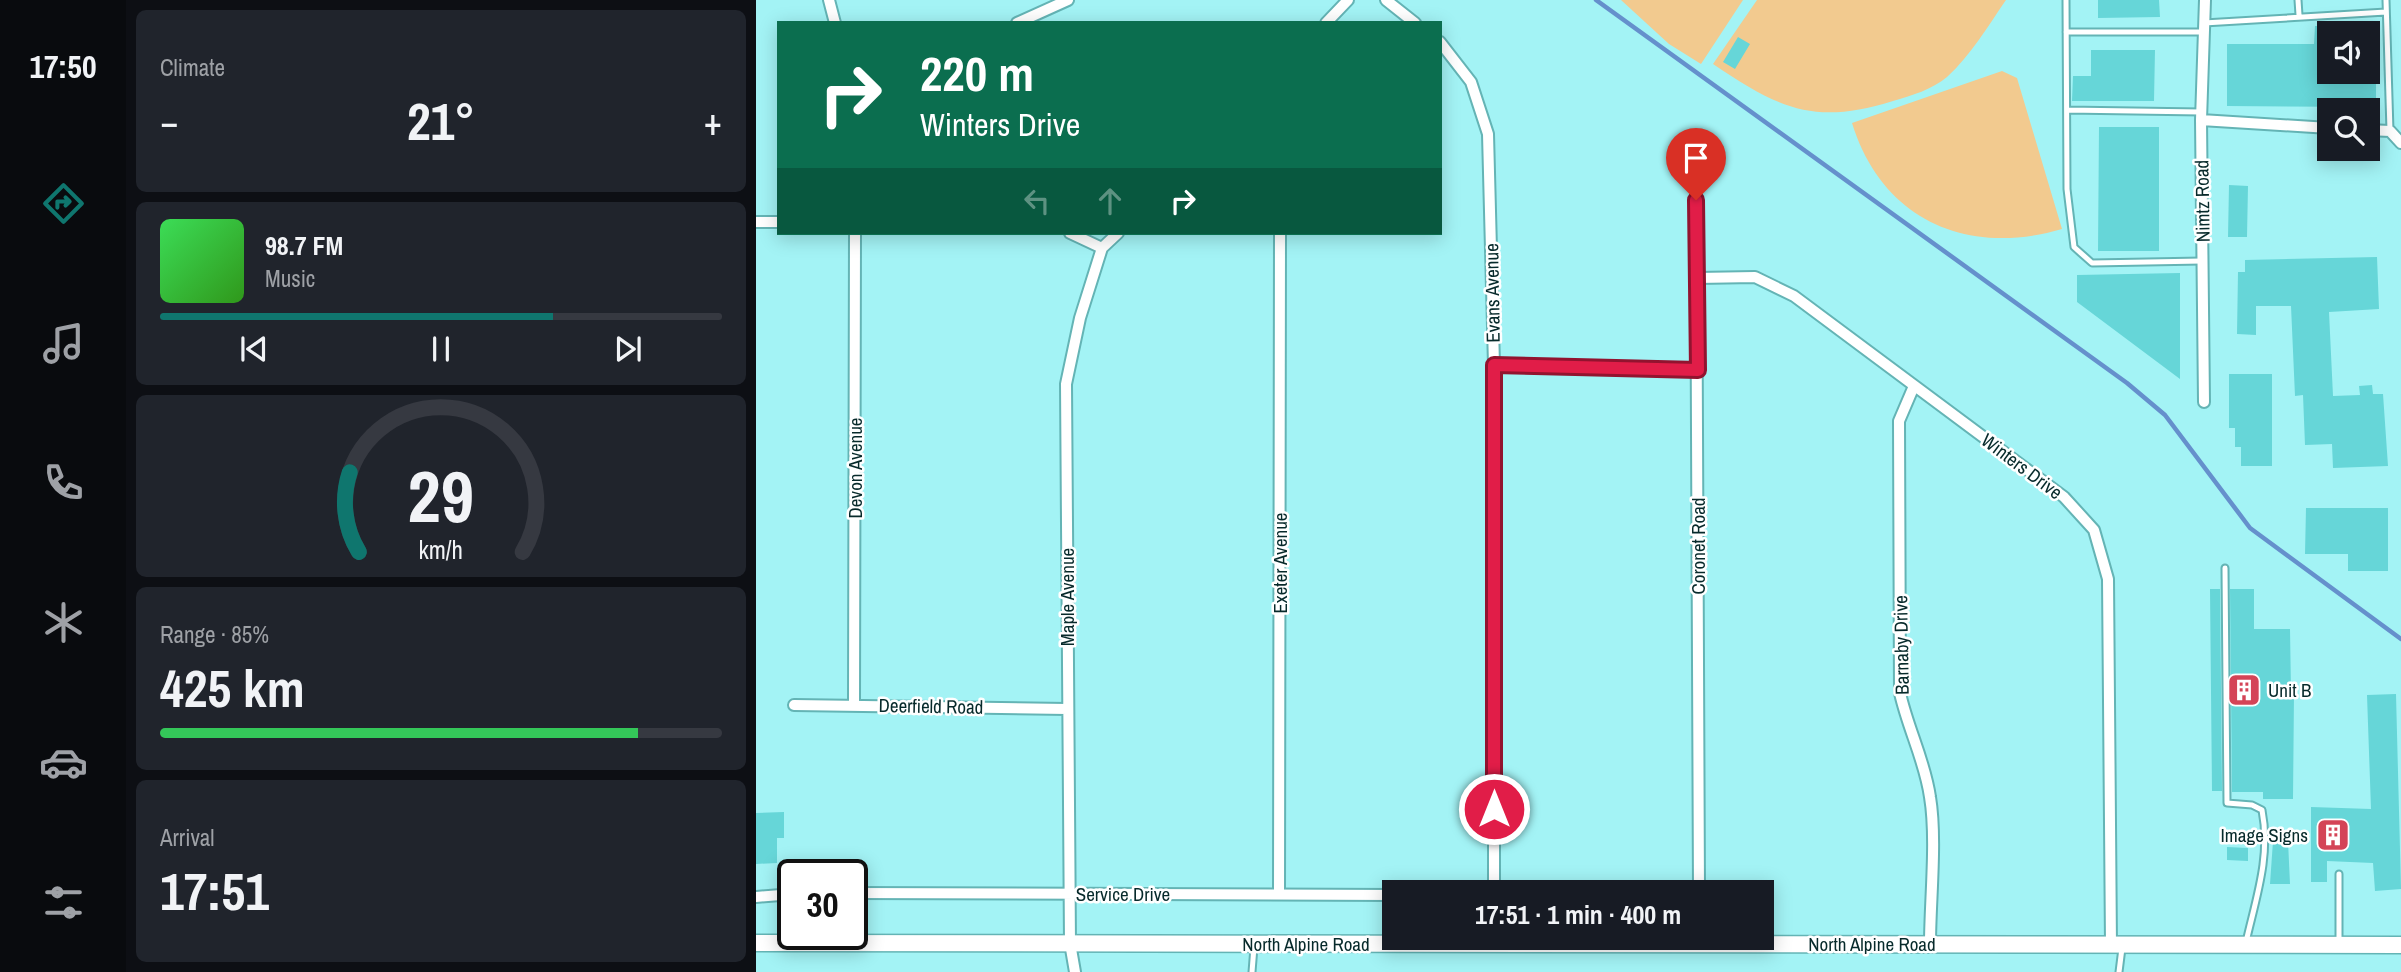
<!DOCTYPE html>
<html lang="en">
<head>
<meta charset="utf-8">
<style>
  :root { --surface:#171b24; --page:#20242c; --text:#f1f3f6; --muted:#9ea1a6; --line:#363941; --accent:#0f766e }
  body { margin:0; font-family:"Archivo Narrow",sans-serif; background:var(--page); color:var(--text); height:100vh; display:flex; flex-direction:column; font-size:26px; white-space:nowrap }
  * { box-sizing:border-box; margin:0 }
  p { font-size:23px; color:var(--muted) }
  .icon { flex:none; width:38px; height:38px; fill:none; stroke:currentColor; stroke-width:2; stroke-linecap:round; stroke-linejoin:round }
  .map { position:relative; flex:1; overflow:hidden }
  .details { display:flex; flex-direction:column; gap:10px; padding:10px; background:#0d0f14; width:630px }
  .details>* { flex:none }
  .guide { position:absolute; left:21px; top:21px; width:665px; height:214px; border-radius:0px; box-shadow:0 4px 18px #0003; background:#0b6e4f; color:#fff; overflow:hidden }
  .tools { position:absolute; left:1561px; top:21px; display:grid; gap:14px }
  .tools a { display:grid; place-items:center; width:63px; height:63px; border-radius:0px; background:var(--surface); box-shadow:0 4px 18px #0003; font-size:35px }
  .speed { position:absolute; left:21px; top:859px; display:flex; gap:14px; font-size:35px; font-weight:700; text-align:center }
  .speed>* { display:grid; place-content:center; width:91px; height:91px; border-radius:50%; background:var(--surface); box-shadow:0 4px 18px #0003; line-height:1 }
  .speed .limit { border:4px solid #111; border-radius:10px; background:#fff; color:#111 }
  .pin { position:absolute; display:grid; place-items:center; width:60px; height:60px; color:#fff; margin:-72px -30px; border-radius:50% 50% 50% 0; rotate:-45deg; box-shadow:0 0 7px #0007 }
  .pin .icon { rotate:45deg }
  .me { position:absolute; width:77px; margin:-38px; rotate:0deg; stroke-linejoin:round; filter:drop-shadow(0 0 5px #0008) }
  .turn { display:flex; align-items:center; gap:24px; height:147px; padding:0 28px; font-size:32px }
  .turn .icon { width:91px; height:91px; stroke-width:2.5 }
  .turn b { display:block; font-size:49px; line-height:60px }
  .lanes { display:flex; align-items:center; height:66px; padding:0 28px; background:#0003; justify-content:center; gap:35px; direction:ltr }
  .lanes .off { opacity:.35 }
  .big { font-size:52px; font-weight:700; line-height:1.1 }
  .details .widget { flex:1; display:flex; flex-direction:column; justify-content:center; gap:10px; min-width:0; padding:0 24px; border-radius:10px; background:var(--page) }
  .details .dial { align-items:center; gap:0 }
  .dial svg { height:182px; overflow:visible; fill:none; stroke:var(--line); stroke-width:7; stroke-linecap:round; text-anchor:middle }
  .dial text { fill:var(--text); stroke:none }
  .song { display:flex; align-items:center; gap:21px }
  .cover { width:84px; height:84px; border-radius:10px; background:linear-gradient(135deg,hsl(130 70% 55%),hsl(110 70% 35%)) }
  .played { height:7px; border-radius:4px; background:linear-gradient(90deg,var(--accent) 70%,var(--line) 70%) }
  .keys { display:flex; justify-content:space-around; direction:ltr }
  .heat { display:flex; justify-content:space-between; align-items:center; font-size:38px; direction:ltr }
  .charge { height:10px; border-radius:5px; background:linear-gradient(90deg,#34c759 85%,var(--line) 0) }
  .trip { position:absolute; left:626px; top:880px; width:392px; height:70px; border-radius:0px; background:var(--surface); box-shadow:0 4px 18px #0003; font-weight:700; line-height:70px; text-align:center }
  main { display:flex; flex:1; min-height:0 }
  .tab-bar { display:flex; flex-direction:column; width:126px; justify-content:space-around; align-items:center; background:#090b0e; color:var(--muted) }
  .tab-bar .icon { width:49px; height:49px }
  .tab-bar .active { color:var(--accent) }
  .tab-bar b { font-size:32px; color:var(--text) }
  .map>svg:first-child { display:block }
</style>
</head>
<body>
<main>
<nav class="tab-bar">
<b>17:50</b>
<svg class="icon active" aria-label="directions" viewBox="0 0 24 24"><path d="M12 3l9 9-9 9-9-9zM9 14v-3h6M13 9l2 2-2 2"/></svg>
<svg class="icon" aria-label="music" viewBox="0 0 24 24"><path d="M9 18V5l10-2v13"/><circle cx="6" cy="18" r="3"/><circle cx="16" cy="16" r="3"/></svg>
<svg class="icon" aria-label="phone" viewBox="0 0 24 24"><path d="M5 4h4l2 5-3 2q2 4 5 5l2-3 5 2v4C11 20 4 13 5 4z"/></svg>
<svg class="icon" aria-label="climate" viewBox="0 0 24 24"><path d="M12 3v18M4 7l16 10M4 17L20 7"/></svg>
<svg class="icon" aria-label="car" viewBox="0 0 24 24"><path d="M5 17H2v-5l4-1 3-4h7l3 4 3 1v5h-3M9 17h6M6 11h13"/><circle cx="7" cy="17" r="2"/><circle cx="17" cy="17" r="2"/></svg>
<svg class="icon" aria-label="filters" viewBox="0 0 24 24"><path d="M4 7h16M4 17h16"/><circle cx="9" cy="7" r="2"/><circle cx="15" cy="17" r="2"/></svg>
</nav>
<section class="details">
<div class="widget"><p>Climate</p>
<div class="heat"><a>−</a><b class="big">21°</b><a>+</a></div>
</div>
<div class="widget">
<div class="song"><i class="cover"></i><div><b>98.7 FM</b><p>Music</p></div></div>
<div class="played"></div>
<div class="keys"><svg class="icon" aria-label="previous" viewBox="0 0 24 24"><path d="M18 5L8 12l10 7zM5 5v14"/></svg><svg class="icon" aria-label="pause" viewBox="0 0 24 24"><path d="M8 5v14M16 5v14"/></svg><svg class="icon" aria-label="next" viewBox="0 0 24 24"><path d="M6 5l10 7-10 7zM19 5v14"/></svg></div>
</div>
<div class="widget dial"><svg viewBox="0 0 100 80">
<path d="M14 69A42 42 0 1 1 86 69"/>
<path d="M14 69A42 42 0 0 1 10 34" stroke="#0f766e"/>
<text x="50" y="56" font-size="32" font-weight="700">29</text>
<text x="50" y="72" font-size="11">km/h</text>
</svg></div>
<div class="widget"><p>Range · 85%</p><b class="big">425 km</b><div class="charge"></div></div>
<div class="widget"><p>Arrival</p><b class="big">17:51</b></div>
</section>
<div class="map">
<svg width="1645" height="972" viewBox="0 0 1645 972">
  <rect width="100%" height="100%" fill="#a3f3f5"/>
  <path fill="#f2ca8f" d="M865,0H987L945,64L913,44Z
    M1001,0H1250C1232,26 1215,55 1191,77C1177,89 1155,96 1137,101C1058,126 1022,108 957,64Z
    M1246,71L1261,78L1306,229C1211,257 1126,220 1096,123Z"/>
  <g fill="none" stroke-linecap="round" stroke-linejoin="round">
    <path stroke="#6590cc" stroke-width="4.5" d="M840,0L1371,383L1409,415L1494,528L1645,639"/>
  </g>
  <path fill="#66d6d8" d="M1342,0H1403L1404,17L1342,18Z
    M1559,26H1573V72H1620V107L1471,106V44H1558Z
    M982,37L994,44L979,69L967,62Z
    M1335,50H1399L1398,101H1316L1317,76H1335Z
    M1343,127H1403V251H1342Z
    M1473,185L1492,186L1491,237H1472Z
    M1621,257L1623,309L1573,312L1577,396L1604,395L1603,386L1616,385L1617,394H1627L1632,466L1577,468L1576,444L1549,445L1547,395L1539,396L1535,306H1500V335L1481,334L1482,272H1489V260Z
    M1424,273V379L1321,302V275Z
    M1473,374H1516V466H1485V447H1479V428H1473Z
    M1550,508H1632V571H1592V554H1549Z
    M1454,589H1464L1466,791H1456Z
    M1474,589H1498V629H1534L1535,693H1538L1537,799H1507V792H1476Z
    M1640,694L1645,889L1619,891L1617,863L1571,861V882H1555V807L1615,809L1611,695Z
    M28,812V838H21V863L0,864V813Z
    M1517,841H1532L1534,884H1514Z
    M1471,847L1492,848V861L1471,860Z"/>
  <g fill="none" stroke-linecap="round" stroke-linejoin="round">
    <defs>
      <path id="service" d="M1310,0L1311,189L1318,247L1336,263L1446,261
        M1542,0L1543,15
        M1630,0L1634,131
        M1448,23L1630,12
        M1310,32H1447
        M1311,110L1445,112
        M1469,568L1471,803L1496,805L1506,810C1515,856 1500,898 1490,942
        M1583,942V874
        M496,972L498,947
        M1363,972L1366,948"/>
      <path id="minor" d="M73,0L79,23
        M630,0L659,23
        M261,23L312,0
        M570,23L592,0
        M684,42L715,82L732,134L738,365V892
        M1445,120L1573,128
        M1612,130L1634,131L1645,143
        M940,200L943,892
        M0,222H23
        M314,233L346,248
        M941,278L999,277L1038,296L1308,497L1338,530L1352,579L1355,945
        M738,365L942,370
        M1158,386L1143,421L1144,693C1152,729 1169,761 1174,797C1181,839 1174,901 1174,944
        M1448,402L1445,120L1449,0
        M98,704L99,233
        M38,705L311,709
        M96,893L639,895
        M523,894L524,233
        M0,897L37,894
        M319,972L314,943L310,384L324,318L346,248L362,233"/>
      <path id="secondary" d="M0,943L1645,945"/>
    </defs>
    <use href="#service" stroke="#64b4b5" stroke-width="9"/>
    <use href="#minor" stroke="#64b4b5" stroke-width="14"/>
    <use href="#secondary" stroke="#64b4b5" stroke-width="19"/>
    <use href="#service" stroke="#fff" stroke-width="5"/>
    <use href="#minor" stroke="#fff" stroke-width="10"/>
    <use href="#secondary" stroke="#fff" stroke-width="16"/>
  </g>
  <g fill="none" stroke-linecap="round" stroke-linejoin="round">
    <defs>
      <path id="route" d="M738,809V365L942,370L940,200"/>
    </defs>
    <use href="#route" stroke="#92132f" stroke-width="18"/>
    <use href="#route" stroke="#e11d48" stroke-width="12"/>
  </g>
  <defs>
    <symbol id="building-square" viewBox="-11 -11 22 22"><rect x="-9" y="-9" width="18" height="18" rx="4" fill="#d44457" stroke="#fff"/><path d="M-4-6H4V6H1V3H-1V6H-4ZM-2.5-4.3h1.7v1.8h-1.7ZM.8-4.3h1.7v1.8H.8ZM-2.5-1h1.7V.8h-1.7ZM.8-1h1.7V.8H.8Z" fill="#fff"/></symbol>
  </defs>
  <g fill-rule="evenodd">
    <use href="#building-square" x="1469" y="671" width="38" height="38"/>
    <use href="#building-square" x="1558" y="816" width="38" height="38"/>
  </g>
  <g text-anchor="middle" dominant-baseline="central" stroke-width="5" stroke-linejoin="round" paint-order="stroke">
    <g font-size="19" fill="#072a2b" stroke="#fff">
      <text transform="translate(1446 201) rotate(-91)">Nimtz Road</text>
      <text transform="translate(736 293) rotate(-91)">Evans Avenue</text>
      <text transform="translate(1266 466) rotate(37)">Winters Drive</text>
      <text transform="translate(99 468) rotate(-90)">Devon Avenue</text>
      <text transform="translate(942 546) rotate(-90)">Coronet Road</text>
      <text transform="translate(524 563) rotate(-90)">Exeter Avenue</text>
      <text transform="translate(311 597) rotate(-90)">Maple Avenue</text>
      <text transform="translate(1145 645) rotate(-91)">Barnaby Drive</text>
      <text transform="translate(175 706) rotate(1)">Deerfield Road</text>
      <text x="367" y="894">Service Drive</text>
      <text x="550" y="944">North Alpine Road</text>
      <text x="1116" y="944">North Alpine Road</text>
    </g>
    <g font-size="19" fill="#072a2b" stroke="#fff" text-anchor="start">
      <text x="1512" y="690">Unit B</text>
      <text x="1552" y="835" text-anchor="end">Image Signs</text>
    </g>
  </g>
</svg>
<div class="tools">
<a><svg class="icon" aria-label="sound" viewBox="0 0 24 24"><path d="M4 9h4l5-4v14l-5-4H4zM17 9q2 3 0 6"/></svg></a>
<a><svg class="icon" aria-label="search" viewBox="0 0 24 24"><circle cx="10" cy="10" r="6"/><path d="M15 15l6 6"/></svg></a>
</div>
<div class="speed"><div class="limit">30</div></div>
<div class="pin" style="left:940px;top:200px;background:#d93025"><svg class="icon" aria-label="arrive" viewBox="0 0 24 24"><path d="M6 21V4h12l-3 4 3 4H6"/></svg></div>
<svg class="me" style="left:738px;top:809px" viewBox="-20 -20 40 40"><circle r="17" fill="#e11d48" stroke="#fff" stroke-width="3"/><path d="M0-11L8 9 0 5-8 9z" fill="#fff"/></svg>
<div class="trip">17:51 · 1 min · 400 m</div>
<div class="guide">
<div class="turn"><svg class="icon" aria-label="right" viewBox="0 0 24 24"><path d="M7 20v-9h11M14 6l5 5-5 5"/></svg><div><b>220 m</b>Winters Drive</div></div>
<div class="lanes"><svg class="icon off" aria-label="left" viewBox="0 0 24 24"><path d="M17 20v-9H6M10 6l-5 5 5 5"/></svg><svg class="icon off" aria-label="ahead" viewBox="0 0 24 24"><path d="M12 20V5M6 11l6-6 6 6"/></svg><svg class="icon" aria-label="right" viewBox="0 0 24 24"><path d="M7 20v-9h11M14 6l5 5-5 5"/></svg></div>
</div>
</div>
</main>
</body>
</html>
